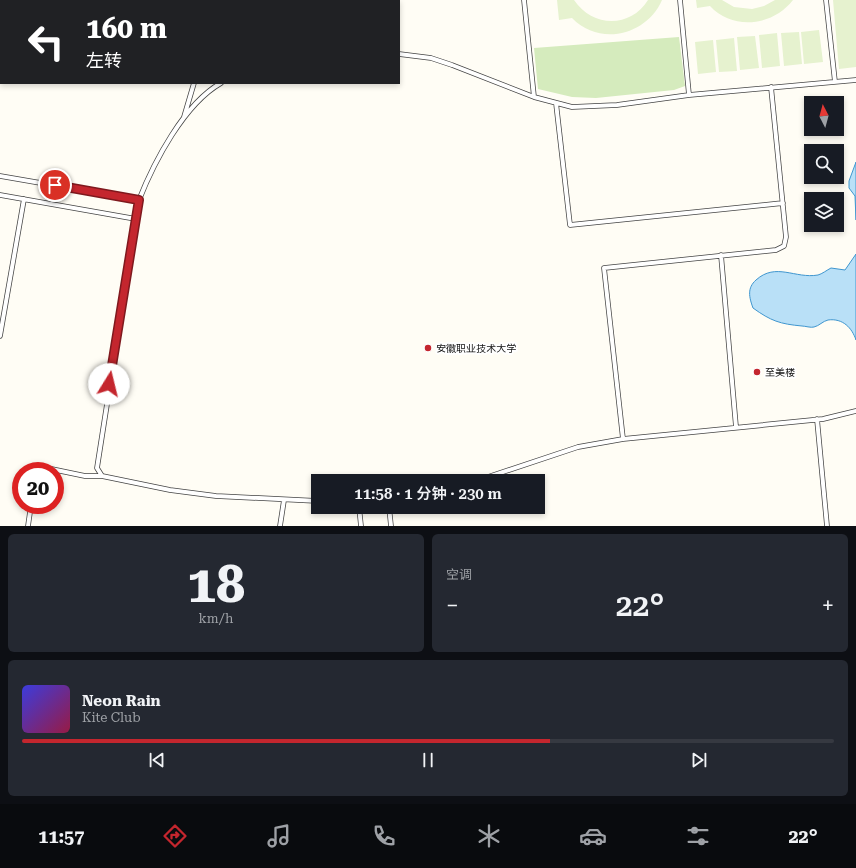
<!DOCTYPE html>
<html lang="zh">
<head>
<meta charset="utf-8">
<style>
  :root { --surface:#171b24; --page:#242831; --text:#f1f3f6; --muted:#9ea1a6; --line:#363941; --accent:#c4262e }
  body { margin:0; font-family:"Roboto Serif","Noto Sans SC",serif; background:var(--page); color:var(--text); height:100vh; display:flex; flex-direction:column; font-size:15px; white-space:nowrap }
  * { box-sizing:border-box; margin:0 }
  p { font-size:13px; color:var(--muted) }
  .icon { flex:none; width:22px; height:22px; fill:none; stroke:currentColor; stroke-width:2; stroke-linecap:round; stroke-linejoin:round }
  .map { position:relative; height:526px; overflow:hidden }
  .details { display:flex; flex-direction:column; gap:8px; padding:8px; background:#0d0f14; flex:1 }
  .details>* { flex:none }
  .hud { position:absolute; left:0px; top:0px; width:400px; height:84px; box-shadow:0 2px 6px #0003; background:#202124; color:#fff; overflow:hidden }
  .needle { width:26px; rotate:354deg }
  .buttons { position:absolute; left:804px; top:96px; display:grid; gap:8px }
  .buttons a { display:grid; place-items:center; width:40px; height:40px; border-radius:0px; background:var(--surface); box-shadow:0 2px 6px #0003; font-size:20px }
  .speed { position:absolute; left:12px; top:462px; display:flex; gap:8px; font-size:20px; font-weight:700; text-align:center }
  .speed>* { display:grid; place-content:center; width:52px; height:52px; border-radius:50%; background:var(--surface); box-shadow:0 2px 6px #0003; line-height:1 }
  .speed .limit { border:6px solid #d22; background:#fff; color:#111 }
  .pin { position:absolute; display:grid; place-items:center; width:34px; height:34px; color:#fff; margin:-17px; border:2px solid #fff; border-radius:50%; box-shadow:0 1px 4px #0007 }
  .me { position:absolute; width:44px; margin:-22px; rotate:9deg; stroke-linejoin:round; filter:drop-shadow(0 0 3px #0008) }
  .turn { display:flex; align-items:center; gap:14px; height:84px; padding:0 20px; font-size:18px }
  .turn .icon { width:52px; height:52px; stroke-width:2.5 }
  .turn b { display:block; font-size:28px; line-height:34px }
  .big { font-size:30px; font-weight:600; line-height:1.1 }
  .details .card { flex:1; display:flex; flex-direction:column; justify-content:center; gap:6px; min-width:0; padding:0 14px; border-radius:6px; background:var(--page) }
  .details .dial { align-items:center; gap:0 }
  .dial b { font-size:52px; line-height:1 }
  .song { display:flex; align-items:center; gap:12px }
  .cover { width:48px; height:48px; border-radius:6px; background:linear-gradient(135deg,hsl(240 70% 55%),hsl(340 70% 35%)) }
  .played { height:4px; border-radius:2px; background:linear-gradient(90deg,var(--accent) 65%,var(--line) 65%) }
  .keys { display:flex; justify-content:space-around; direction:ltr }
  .heat { display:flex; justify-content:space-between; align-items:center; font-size:22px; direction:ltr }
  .details .tiles { flex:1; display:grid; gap:8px; grid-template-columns:1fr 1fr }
  .card:last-child { grid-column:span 2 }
  .trip { position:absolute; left:311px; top:474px; width:234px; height:40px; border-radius:0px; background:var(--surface); box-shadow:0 2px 6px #0003; font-weight:600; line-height:40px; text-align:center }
  .tab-bar { display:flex; height:64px; justify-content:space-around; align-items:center; background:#090b0e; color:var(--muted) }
  .tab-bar .icon { width:28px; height:28px }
  .tab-bar .selected { color:var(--accent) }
  .tab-bar b { font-size:18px; color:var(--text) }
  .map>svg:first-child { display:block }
</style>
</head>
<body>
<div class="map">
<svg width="856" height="526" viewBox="0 0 856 526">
  <rect width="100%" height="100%" fill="#fffdf5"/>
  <path fill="#d5ebbd" d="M679,37L685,86L674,90L596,98L572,97L538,89L534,48Z"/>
  <path fill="#e6f2cf" d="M227,0H353V1H227Z
    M557,0H574C592,27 630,29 648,0H662C647,35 600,47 572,18L559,20Z
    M696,0H722L734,7L752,9L764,6L775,0H793C773,26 733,31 710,6L697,8Z
    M833,0H856V67L839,69Z
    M819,30L823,62L804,64L801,32Z
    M799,32L802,64L784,66L781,33Z
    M777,33L780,66L762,68L759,35Z
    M755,36L759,68L740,70L737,37Z
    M734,38L737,71L719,72L716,40Z
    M713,40L716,72L698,74L695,42Z"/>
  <path fill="#b9e0f7" stroke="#3f96cf" d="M856,162V220L855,196L849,188V181Z
    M856,254V340C852,328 843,318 828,320C823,321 819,326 814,327C811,328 805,326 802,326C780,324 771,321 753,308C749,297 747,288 756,280C776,262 795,279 818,275C822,274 827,270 831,268L845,270Z"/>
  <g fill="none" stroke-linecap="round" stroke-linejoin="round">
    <defs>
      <path id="service" d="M204,0V1
        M363,0V1
        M378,0V1
        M524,0L534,97
        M680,0L689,95
        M826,0L835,82
        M399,54L431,58L452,65L534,97L572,107L617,105L689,95L856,80
        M221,83C184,104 154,162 139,200L97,468L102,476L170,490L216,496L318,501
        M556,103L570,225L783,203
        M184,117L194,83
        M0,176L139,200
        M0,195L136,219
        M721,255L736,427
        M0,336L24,199
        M817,419L827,526
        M623,439L604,268L776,250L784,246L786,237L771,87
        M37,471V466L85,476H102
        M476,481L578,447L623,439L823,419L856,411
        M359,507L361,526
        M389,507L391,526
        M28,526L31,505
        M280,526L284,500"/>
    </defs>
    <use href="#service" stroke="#444" stroke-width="5.5"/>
    <use href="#service" stroke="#fff" stroke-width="4"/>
  </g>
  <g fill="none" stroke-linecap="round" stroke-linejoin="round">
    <defs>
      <path id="route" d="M55,185L139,200L109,384"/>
    </defs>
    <use href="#route" stroke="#7f191e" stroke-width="10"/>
    <use href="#route" stroke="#c4262e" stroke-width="7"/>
  </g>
  <g fill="#c4262e" stroke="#fff" stroke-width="1.5">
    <circle cx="428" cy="348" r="4"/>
    <circle cx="757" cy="372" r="4"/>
  </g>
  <g text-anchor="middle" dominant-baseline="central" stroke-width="4" stroke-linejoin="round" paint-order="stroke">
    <g font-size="10" fill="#111" stroke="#fff" text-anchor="start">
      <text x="436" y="348">安徽职业技术大学</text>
      <text x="765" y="372">至美楼</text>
    </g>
  </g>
</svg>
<div class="buttons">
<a><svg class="needle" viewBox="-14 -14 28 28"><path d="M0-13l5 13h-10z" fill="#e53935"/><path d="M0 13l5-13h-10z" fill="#9ea1a6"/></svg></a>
<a><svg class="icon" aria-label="search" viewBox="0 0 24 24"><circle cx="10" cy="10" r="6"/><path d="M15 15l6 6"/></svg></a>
<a><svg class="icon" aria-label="layers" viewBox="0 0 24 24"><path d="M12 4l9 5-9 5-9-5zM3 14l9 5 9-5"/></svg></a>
</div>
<div class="speed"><div class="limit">20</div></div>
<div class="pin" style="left:55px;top:185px;background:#d93025"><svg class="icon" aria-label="arrive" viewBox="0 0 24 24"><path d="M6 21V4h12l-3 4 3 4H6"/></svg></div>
<svg class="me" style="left:109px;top:384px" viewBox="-20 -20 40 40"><circle r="19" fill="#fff"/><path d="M0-13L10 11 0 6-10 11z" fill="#c4262e"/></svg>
<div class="trip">11:58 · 1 分钟 · 230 m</div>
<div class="hud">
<div class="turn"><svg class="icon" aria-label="left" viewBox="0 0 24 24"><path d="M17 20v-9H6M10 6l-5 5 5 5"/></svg><div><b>160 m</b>左转</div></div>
</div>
</div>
<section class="details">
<div class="tiles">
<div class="card dial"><b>18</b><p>km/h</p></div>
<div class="card"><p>空调</p>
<div class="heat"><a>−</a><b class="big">22°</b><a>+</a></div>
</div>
<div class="card">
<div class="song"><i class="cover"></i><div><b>Neon Rain</b><p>Kite Club</p></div></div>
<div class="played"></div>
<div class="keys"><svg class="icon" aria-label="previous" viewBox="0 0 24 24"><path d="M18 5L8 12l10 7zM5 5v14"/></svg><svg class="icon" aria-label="pause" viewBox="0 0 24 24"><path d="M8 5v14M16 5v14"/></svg><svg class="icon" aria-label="next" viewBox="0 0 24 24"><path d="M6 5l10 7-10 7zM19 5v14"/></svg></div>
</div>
</div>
</section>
<nav class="tab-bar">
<b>11:57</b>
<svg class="icon selected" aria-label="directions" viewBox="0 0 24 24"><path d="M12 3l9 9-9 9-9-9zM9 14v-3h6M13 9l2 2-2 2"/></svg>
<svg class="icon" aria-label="music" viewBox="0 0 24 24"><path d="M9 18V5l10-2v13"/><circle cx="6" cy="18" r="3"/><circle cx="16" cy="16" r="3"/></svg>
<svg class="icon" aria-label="phone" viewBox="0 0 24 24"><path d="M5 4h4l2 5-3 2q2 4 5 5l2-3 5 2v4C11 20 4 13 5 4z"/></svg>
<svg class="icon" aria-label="climate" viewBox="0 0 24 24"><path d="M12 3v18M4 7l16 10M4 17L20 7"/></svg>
<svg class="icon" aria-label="car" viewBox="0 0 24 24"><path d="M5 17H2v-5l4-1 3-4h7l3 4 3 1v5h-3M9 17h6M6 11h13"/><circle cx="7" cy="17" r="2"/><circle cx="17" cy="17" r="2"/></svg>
<svg class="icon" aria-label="filters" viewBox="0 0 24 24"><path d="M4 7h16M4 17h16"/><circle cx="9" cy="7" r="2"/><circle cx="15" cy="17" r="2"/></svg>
<b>22°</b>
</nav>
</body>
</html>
